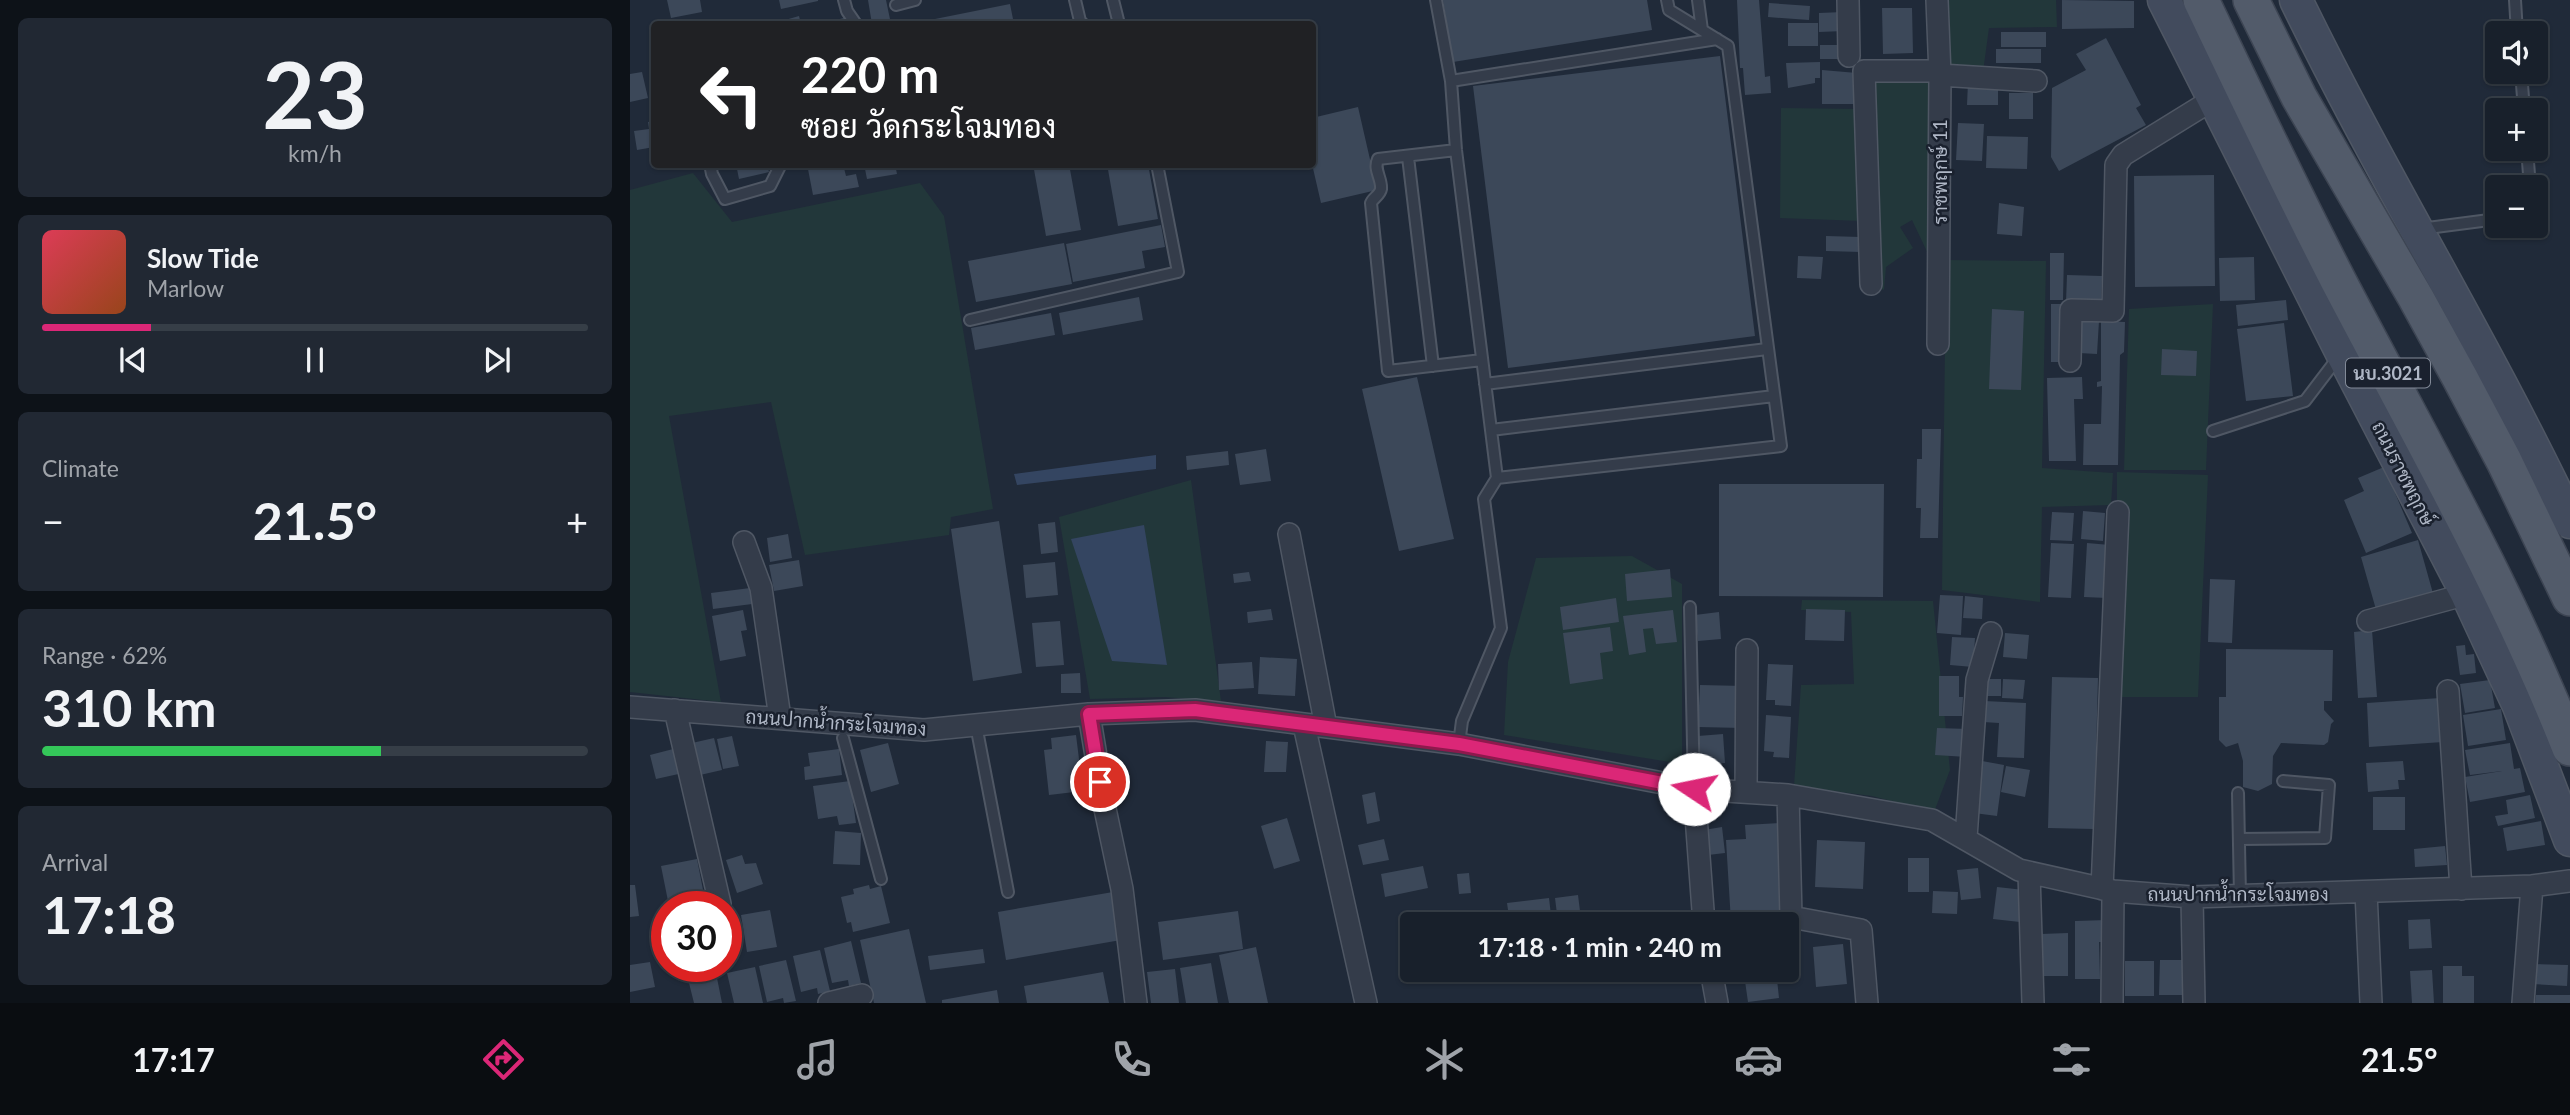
<!DOCTYPE html>
<html lang="en">
<head>
<meta charset="utf-8">
<style>
  :root { --surface:#18202b; --page:#212833; --text:#f1f3f6; --muted:#9fa3a9; --line:#363e47; --accent:#db2777 }
  body { margin:0; font-family:Lato,Sarabun,sans-serif; background:var(--page); color:var(--text); height:100vh; display:flex; flex-direction:column; font-size:26px; white-space:nowrap }
  * { box-sizing:border-box; margin:0 }
  p { font-size:23px; color:var(--muted) }
  .icon { flex:none; width:38px; height:38px; fill:none; stroke:currentColor; stroke-width:2; stroke-linecap:round; stroke-linejoin:round }
  .map { position:relative; flex:1; overflow:hidden }
  .side { display:flex; flex-direction:column; gap:18px; padding:18px; background:#0d1218; width:630px }
  .side>* { flex:none }
  .banner { position:absolute; left:21px; top:21px; width:665px; height:147px; border-radius:7px; box-shadow:0 2px 5px #0004,0 0 0 2px var(--line); background:#202124; color:#fff; overflow:hidden }
  .fabs { position:absolute; left:1855px; top:21px; display:grid; gap:14px }
  .fabs a { display:grid; place-items:center; width:63px; height:63px; border-radius:7px; background:var(--surface); box-shadow:0 2px 5px #0004,0 0 0 2px var(--line); font-size:35px }
  .speed { position:absolute; left:21px; top:891px; display:flex; gap:14px; font-size:35px; font-weight:700; text-align:center }
  .speed>* { display:grid; place-content:center; width:91px; height:91px; border-radius:50%; background:var(--surface); box-shadow:0 2px 5px #0004,0 0 0 2px var(--line); line-height:1 }
  .speed .limit { border:10px solid #d22; background:#fff; color:#111 }
  .pin { position:absolute; display:grid; place-items:center; width:60px; height:60px; color:#fff; margin:-30px; border:4px solid #fff; border-radius:50%; box-shadow:0 2px 7px #0007 }
  .me { position:absolute; width:77px; margin:-38px; rotate:281deg; stroke-linejoin:round; filter:drop-shadow(0 0 5px #0008) }
  .turn { display:flex; align-items:center; gap:24px; height:147px; padding:0 35px; font-size:32px }
  .turn .icon { width:91px; height:91px; stroke-width:2.5 }
  .turn b { display:block; font-size:49px; line-height:60px }
  .big { font-size:52px; font-weight:700; line-height:1.1 }
  .side .tile { flex:1; display:flex; flex-direction:column; justify-content:center; gap:10px; min-width:0; padding:0 24px; border-radius:10px; background:var(--page) }
  .side .dial { align-items:center; gap:0 }
  .dial b { font-size:91px; line-height:1 }
  .song { display:flex; align-items:center; gap:21px }
  .cover { width:84px; height:84px; border-radius:10px; background:linear-gradient(135deg,hsl(350 70% 55%),hsl(20 70% 35%)) }
  .played { height:7px; border-radius:4px; background:linear-gradient(90deg,var(--accent) 20%,var(--line) 20%) }
  .keys { display:flex; justify-content:space-around; direction:ltr }
  .heat { display:flex; justify-content:space-between; align-items:center; font-size:38px; direction:ltr }
  .charge { height:10px; border-radius:5px; background:linear-gradient(90deg,#34c759 62%,var(--line) 0) }
  .trip { position:absolute; left:770px; top:912px; width:399px; height:70px; border-radius:7px; background:var(--surface); box-shadow:0 2px 5px #0004,0 0 0 2px var(--line); font-weight:700; line-height:70px; text-align:center }
  .menu { display:flex; height:112px; justify-content:space-around; align-items:center; background:#0a0d11; color:var(--muted) }
  .menu .icon { width:49px; height:49px }
  .menu .on { color:var(--accent) }
  .menu b { font-size:32px; color:var(--text) }
  main { display:flex; flex:1; min-height:0 }
  .map>svg:first-child { display:block }
</style>
</head>
<body>
<main>
<section class="side">
<div class="tile dial"><b>23</b><p>km/h</p></div>
<div class="tile">
<div class="song"><i class="cover"></i><div><b>Slow Tide</b><p>Marlow</p></div></div>
<div class="played"></div>
<div class="keys"><svg class="icon" aria-label="previous" viewBox="0 0 24 24"><path d="M18 5L8 12l10 7zM5 5v14"/></svg><svg class="icon" aria-label="pause" viewBox="0 0 24 24"><path d="M8 5v14M16 5v14"/></svg><svg class="icon" aria-label="next" viewBox="0 0 24 24"><path d="M6 5l10 7-10 7zM19 5v14"/></svg></div>
</div>
<div class="tile"><p>Climate</p>
<div class="heat"><a>−</a><b class="big">21.5°</b><a>+</a></div>
</div>
<div class="tile"><p>Range · 62%</p><b class="big">310 km</b><div class="charge"></div></div>
<div class="tile"><p>Arrival</p><b class="big">17:18</b></div>
</section>
<div class="map">
<svg width="1940" height="1003" viewBox="0 0 1940 1003">
  <rect width="100%" height="100%" fill="#202a39"/>
  <path fill="#22373a" d="M1316,0H1426L1427,27L1359,28L1353,72L1318,68Z
    M1303,77L1302,262L1282,220L1270,227L1283,248L1256,267L1254,290L1241,284V79Z
    M1151,108L1229,109L1232,221L1150,218Z
    M63,173L102,222L290,183L314,216L363,509L321,517L319,535L175,555L141,402L39,416L91,702L0,692V190Z
    M1316,260L1416,261L1412,468L1483,473L1481,505L1412,507L1410,602L1312,590Z
    M1583,304L1576,470H1494L1499,309Z
    M1487,472L1578,475L1568,697H1487Z
    M561,480L591,701L534,697L460,699L429,517Z
    M1002,556L1052,584V764L874,735L878,662L906,558Z
    M1172,600L1303,601L1320,770L1304,812L1242,796L1164,786L1171,685L1224,684L1221,612L1171,610Z"/>
  <path fill="#344561" d="M526,455V469L387,485L384,474Z
    M514,525L537,665L482,661L441,539Z"/>
  <path fill="#3c4859" d="M37,0H70L72,12L41,18Z
    M149,0H188V1L151,9Z
    M238,0H256L261,24H242Z
    M813,0H1017L1022,30L823,62Z
    M1107,0H1129L1135,77L1140,76L1141,93L1115,95L1113,68H1110Z
    M1432,0L1504,1V28L1432,29Z
    M1139,3L1180,6L1179,20L1138,17Z
    M380,4L384,24H285V23Z
    M1252,8H1282L1283,53L1253,54Z
    M1213,12L1214,31L1189,32V13Z
    M169,16L171,24H148V22Z
    M217,17L219,24H192Z
    M1158,23H1188V46H1158Z
    M1371,32H1416V47H1371Z
    M1476,38L1511,105L1506,108L1516,125L1429,171L1421,157L1422,88L1456,70L1446,54Z
    M1190,45H1213V59H1190Z
    M1366,49H1411V63H1366Z
    M1090,56L1125,336L878,368L843,86Z
    M1190,62V78H1185V83L1158,88L1156,63Z
    M1192,70L1227,73L1226,104H1192Z
    M12,72L18,98L0,102V74Z
    M1338,82L1368,83V105H1337Z
    M1379,93H1403V119H1379Z
    M728,107L747,190L691,203L682,164V118Z
    M24,121V147L7,150L4,131L19,129L18,122Z
    M1328,123L1354,124L1352,161L1326,160Z
    M1357,136L1398,137L1397,169L1356,168Z
    M106,164H137L139,172L109,179Z
    M177,164H213L216,176L226,174L229,187L183,195Z
    M234,164H265L267,174L237,179Z
    M403,164H439L451,230L416,236Z
    M477,164H518L528,219L488,226Z
    M1584,175L1585,286L1505,287L1504,176Z
    M1369,203L1394,207L1392,236L1367,234Z
    M531,225L535,247L512,251L515,268L443,282L436,244Z
    M1196,236L1231,237V252L1196,251Z
    M434,243L442,284L346,302L338,261Z
    M1420,253H1434L1433,300H1420Z
    M1168,256L1193,257L1191,279L1167,278Z
    M1624,257L1625,300L1590,301L1589,258Z
    M1437,275L1472,276L1471,303L1436,302Z
    M509,297L513,320L433,335L429,313Z
    M1656,300L1658,320L1608,326L1606,305Z
    M1421,304H1435L1436,362H1421Z
    M1362,309L1394,311L1391,390L1359,389Z
    M421,313L425,335L345,350L341,328Z
    M1451,320L1469,321L1467,354L1449,353Z
    M1471,321L1495,322L1494,352L1490,355L1488,465H1453L1454,424H1471L1472,386L1467,387V382L1471,381Z
    M1654,323L1663,396L1616,401L1607,329Z
    M1532,349L1567,351L1566,376L1531,375Z
    M787,377L824,539L769,551L732,389Z
    M1452,377L1453,399H1444L1446,461H1419L1417,378Z
    M1292,429H1311L1308,538H1290L1291,508H1286L1287,459H1292Z
    M636,449L641,481L610,485L605,454Z
    M598,451L599,465L557,470L556,456Z
    M1754,467L1782,533L1736,553L1714,500L1734,491L1728,478Z
    M1089,484H1254L1253,597L1089,596Z
    M1453,511L1475,513L1473,541L1451,539Z
    M1422,512L1444,513L1442,541L1420,540Z
    M369,521L392,673L343,681L321,529Z
    M425,522L428,552L411,554L408,524Z
    M158,534L162,558L140,562L137,538Z
    M1788,540L1804,597L1747,613L1731,557Z
    M1421,543L1444,544L1441,598L1418,597Z
    M1457,543L1480,545L1477,598L1454,597Z
    M169,560L173,586L144,591L139,565Z
    M425,562L428,595L396,598L393,565Z
    M1040,569L1042,597L997,601L995,574Z
    M619,572L621,581L604,583L603,574Z
    M1580,579L1605,580L1602,643L1578,642Z
    M128,587L130,603L83,609L81,593Z
    M1310,595L1333,596L1331,635L1307,633Z
    M1335,596L1353,598L1352,619L1333,618Z
    M986,598L989,622L933,630L930,607Z
    M641,609L643,620L618,623L617,612Z
    M1176,609L1215,610L1214,641L1175,640Z
    M113,610L117,630L111,631L116,656L90,661L82,616Z
    M1043,610L1047,642L1026,644L1023,628L1013,629L1016,652L999,655L993,616Z
    M1089,612L1091,639L1068,641L1065,615Z
    M430,621L434,665L406,667L402,623Z
    M980,627L983,651L970,653L973,679L940,684L933,633Z
    M1742,630L1747,697L1728,698L1724,632Z
    M1375,633L1399,635L1397,659L1373,657Z
    M1322,637L1345,638L1343,667L1320,665Z
    M1835,645L1836,655L1844,654L1846,673L1830,675L1826,646Z
    M1596,649L1703,650L1702,701H1694V710L1704,721L1701,724L1698,742L1694,745L1651,743L1643,756L1642,784L1628,791L1613,787V761L1608,743L1596,747L1589,740V697H1596Z
    M630,657L667,659L665,696L628,694Z
    M622,662L624,688L589,690L588,664Z
    M1138,664L1163,665L1161,706L1145,705V700H1136Z
    M450,673L451,693H431V674Z
    M1309,676H1329V697H1333L1332,716H1309Z
    M1422,677L1468,678L1464,829L1418,828Z
    M1354,679H1371V696H1350Z
    M1373,679L1395,680L1393,699L1372,698Z
    M1860,680L1865,708L1835,713L1830,684Z
    M1070,685L1114,686L1113,728L1068,727Z
    M1810,698L1813,742L1739,747L1737,703Z
    M1354,701L1396,703L1394,758L1367,757L1369,723L1353,722Z
    M1871,709L1876,740L1838,746L1833,715Z
    M1136,715L1161,717L1159,758L1143,757L1144,752L1134,751Z
    M1307,728L1339,729L1337,757L1305,755Z
    M1093,734L1095,763L1070,765L1068,736Z
    M446,735L453,791L419,795L414,750L422,749L421,738Z
    M102,736L109,766L93,769L87,739Z
    M84,738L92,770L70,775L62,743Z
    M636,741L658,742L656,772H634Z
    M258,743L269,784L241,792L230,750Z
    M1880,743L1884,769L1890,768L1895,792L1840,802L1835,777L1872,771L1840,775L1835,750Z
    M47,748L53,773L26,779L20,755Z
    M209,749L212,775L175,780L174,767L180,766L178,753Z
    M1352,761L1374,765L1367,816L1344,813Z
    M1773,761L1775,780H1768L1769,789L1738,792L1736,763Z
    M1376,766L1400,770L1395,797L1371,792Z
    M220,781L226,823L209,825L207,816L188,819L183,786Z
    M745,792L750,821L737,824L732,795Z
    M1900,795L1905,818L1868,826L1865,816L1878,814L1876,800Z
    M1743,797H1775V830H1743Z
    M657,818L670,861L644,869L631,826Z
    M1911,821L1915,845L1877,851L1873,828Z
    M1150,823L1155,919L1101,922L1096,840L1116,839L1115,825Z
    M1092,827L1095,853L1078,855L1074,830Z
    M205,831L231,833L230,865L203,864Z
    M754,839L759,860L733,865L728,845Z
    M1187,840L1235,842L1233,889L1185,887Z
    M1815,846L1817,865L1785,867L1784,849Z
    M112,855L115,864L126,863L133,884L107,893L96,860Z
    M1278,858H1299V892H1278Z
    M67,859L75,900L39,906L31,866Z
    M793,866L798,888L755,897L751,874Z
    M1348,868L1351,898L1331,900L1327,870Z
    M839,873L841,893L829,894L827,874Z
    M0,885H5L9,916L0,917Z
    M239,885L240,889L251,886L260,923L223,932L221,922L217,923L211,897L224,894L223,889Z
    M1367,887L1394,890L1390,922L1363,919Z
    M1303,891L1328,892L1327,914L1302,913Z
    M483,892L491,940L376,960L368,912Z
    M948,895L951,919L928,922L925,898Z
    M919,898L922,924H880L877,903Z
    M140,910L147,947L117,952L111,915Z
    M608,911L613,949L533,960L528,922Z
    M1800,919L1802,948L1779,949L1778,920Z
    M1477,920V942H1469L1470,979H1445V921Z
    M279,929L296,1003H244L230,940Z
    M1438,933V976H1411V934Z
    M221,941L231,983L219,986L218,980L202,983L194,948Z
    M1213,944L1217,984L1186,987L1183,947Z
    M626,947L638,1003H599L589,955Z
    M353,949L355,963L300,970L298,956Z
    M190,950L200,991L188,994L187,988L171,992L163,956Z
    M156,960L166,1001L154,1003L153,998L137,1002L129,966Z
    M1530,960H1558V995H1529Z
    M1495,961H1524V996H1495Z
    M20,962L25,987L0,992V965Z
    M581,963L588,1003H556L550,968Z
    M1903,964L1938,965L1937,986L1902,984Z
    M1813,966H1832V976H1844V1003H1813Z
    M125,967L133,1003H104L97,973Z
    M545,969L549,1003H521L517,972Z
    M1146,970L1149,998L1118,1002L1114,974Z
    M1802,970L1804,1003H1782L1780,971Z
    M473,972L479,1003H397L394,986Z
    M86,973L92,1003H64L58,979Z
    M367,990L369,1003H312V1000Z
    M1906,995H1940V1003H1905Z"/>
  <g fill="none" stroke-linecap="round" stroke-linejoin="round">
    <defs>
      <path id="service" d="M214,0L217,11L226,24
        M445,0L450,21L453,24
        M483,0L489,24
        M806,0L821,81L826,150L867,478L1151,446L1098,46L1039,10L1037,0
        M1068,0L1072,30
        M1885,0L1887,33
        M266,5L285,0
        M1891,72L1894,110
        M821,81L1087,39
        M1897,149L1900,187
        M826,150L748,159C743,170 752,178 751,189C750,195 743,198 741,203L758,371L852,360
        M778,157L803,366
        M80,164L82,174L95,199L140,186L151,164
        M1790,229L1867,219
        M340,320L548,272L527,164
        M855,384L1137,349
        M861,430L1144,396
        M1583,431L1675,401L1710,355
        M1060,607L1064,789
        M346,725L378,892
        M213,738L251,879
        M829,744L832,721L871,628L854,499L867,478
        M1608,793L1610,896
        M1609,839L1695,838L1699,785L1653,781"/>
      <path id="minor" d="M1218,0L1219,56
        M1307,0L1310,75L1308,344
        M1310,75L1406,81
        M1241,284L1234,71H1310
        M1440,361L1441,310L1483,311L1486,165L1493,155L1582,100
        M659,534L696,727
        M114,542L131,588L150,718
        M1738,621L1837,594
        M1818,691L1831,889
        M0,707L294,730L459,714L565,710L829,744L1064,789L1158,795L1302,820L1389,870L1483,891L1562,897L1902,886L1940,881
        M45,710L90,904
        M459,714L474,804L492,889L506,1003
        M674,725L736,1003
        M1064,789L1074,924
        M1116,792L1117,650
        M1158,795L1161,917L1231,930L1237,1003
        M1336,838L1347,680L1361,633
        M1399,873L1403,1003
        M1472,889L1488,512
        M1736,892L1741,1003
        M1562,897L1564,1003
        M1081,970L1087,1003
        M199,1003L232,995
        M1482,1003L1483,891
        M1893,1003L1902,886"/>
      <path id="secondary" d="M1534,0L1712,353L1837,594L1889,706L1940,840
        M1666,0C1752,177 1856,344 1940,522"/>
      <path id="primary" d="M1571,0C1616,94 1661,189 1709,282C1789,435 1876,586 1940,748
        M1621,0L1669,97L1786,298L1830,378L1874,461L1940,598"/>
    </defs>
    <use href="#service" stroke="#4f5764" stroke-width="14"/>
    <use href="#minor" stroke="#4f5764" stroke-width="24"/>
    <use href="#secondary" stroke="#4f5764" stroke-width="35"/>
    <use href="#primary" stroke="#3d4553" stroke-width="38"/>
    <use href="#service" stroke="#343c4a" stroke-width="10"/>
    <use href="#minor" stroke="#343c4a" stroke-width="21"/>
    <use href="#secondary" stroke="#424b5d" stroke-width="32"/>
    <use href="#primary" stroke="#525b6a" stroke-width="35"/>
  </g>
  <g fill="none" stroke-linecap="round" stroke-linejoin="round">
    <defs>
      <path id="route" d="M470,782L459,714L565,710L829,744L1064,789"/>
    </defs>
    <use href="#route" stroke="#8e194d" stroke-width="18"/>
    <use href="#route" stroke="#db2777" stroke-width="12"/>
  </g>
  <g text-anchor="middle" dominant-baseline="central" stroke-width="5" stroke-linejoin="round" paint-order="stroke">
    <rect fill="#1a212e" stroke="#828a98" stroke-width="2" x="1716" y="358.5" width="84" height="29" rx="5"/>
    <g font-size="18" font-weight="bold" fill="#afb7c6">
      <text x="1758" y="373">นบ.3021</text>
    </g>
    <g font-size="19" fill="#afb7c6" stroke="#1a212e">
      <text transform="translate(1309 172) rotate(-90)">ราชพฤกษ์ 11</text>
      <text transform="translate(1774 473) rotate(63)">ถนนราชพฤกษ์</text>
      <text transform="translate(206 722) rotate(4)">ถนนปากน้ำกระโจมทอง</text>
      <text x="1608" y="893">ถนนปากน้ำกระโจมทอง</text>
    </g>
  </g>
</svg>
<div class="fabs">
<a><svg class="icon" aria-label="sound" viewBox="0 0 24 24"><path d="M4 9h4l5-4v14l-5-4H4zM17 9q2 3 0 6"/></svg></a>
<a>+</a>
<a>−</a>
</div>
<div class="speed"><div class="limit">30</div></div>
<div class="pin" style="left:470px;top:782px;background:#d93025"><svg class="icon" aria-label="arrive" viewBox="0 0 24 24"><path d="M6 21V4h12l-3 4 3 4H6"/></svg></div>
<svg class="me" style="left:1064px;top:789px" viewBox="-20 -20 40 40"><circle r="19" fill="#fff"/><path d="M0-13L10 11 0 6-10 11z" fill="#db2777"/></svg>
<div class="trip">17:18 · 1 min · 240 m</div>
<div class="banner">
<div class="turn"><svg class="icon" aria-label="left" viewBox="0 0 24 24"><path d="M17 20v-9H6M10 6l-5 5 5 5"/></svg><div><b>220 m</b>ซอย วัดกระโจมทอง</div></div>
</div>
</div>
</main>
<nav class="menu">
<b>17:17</b>
<svg class="icon on" aria-label="directions" viewBox="0 0 24 24"><path d="M12 3l9 9-9 9-9-9zM9 14v-3h6M13 9l2 2-2 2"/></svg>
<svg class="icon" aria-label="music" viewBox="0 0 24 24"><path d="M9 18V5l10-2v13"/><circle cx="6" cy="18" r="3"/><circle cx="16" cy="16" r="3"/></svg>
<svg class="icon" aria-label="phone" viewBox="0 0 24 24"><path d="M5 4h4l2 5-3 2q2 4 5 5l2-3 5 2v4C11 20 4 13 5 4z"/></svg>
<svg class="icon" aria-label="climate" viewBox="0 0 24 24"><path d="M12 3v18M4 7l16 10M4 17L20 7"/></svg>
<svg class="icon" aria-label="car" viewBox="0 0 24 24"><path d="M5 17H2v-5l4-1 3-4h7l3 4 3 1v5h-3M9 17h6M6 11h13"/><circle cx="7" cy="17" r="2"/><circle cx="17" cy="17" r="2"/></svg>
<svg class="icon" aria-label="filters" viewBox="0 0 24 24"><path d="M4 7h16M4 17h16"/><circle cx="9" cy="7" r="2"/><circle cx="15" cy="17" r="2"/></svg>
<b>21.5°</b>
</nav>
</body>
</html>
